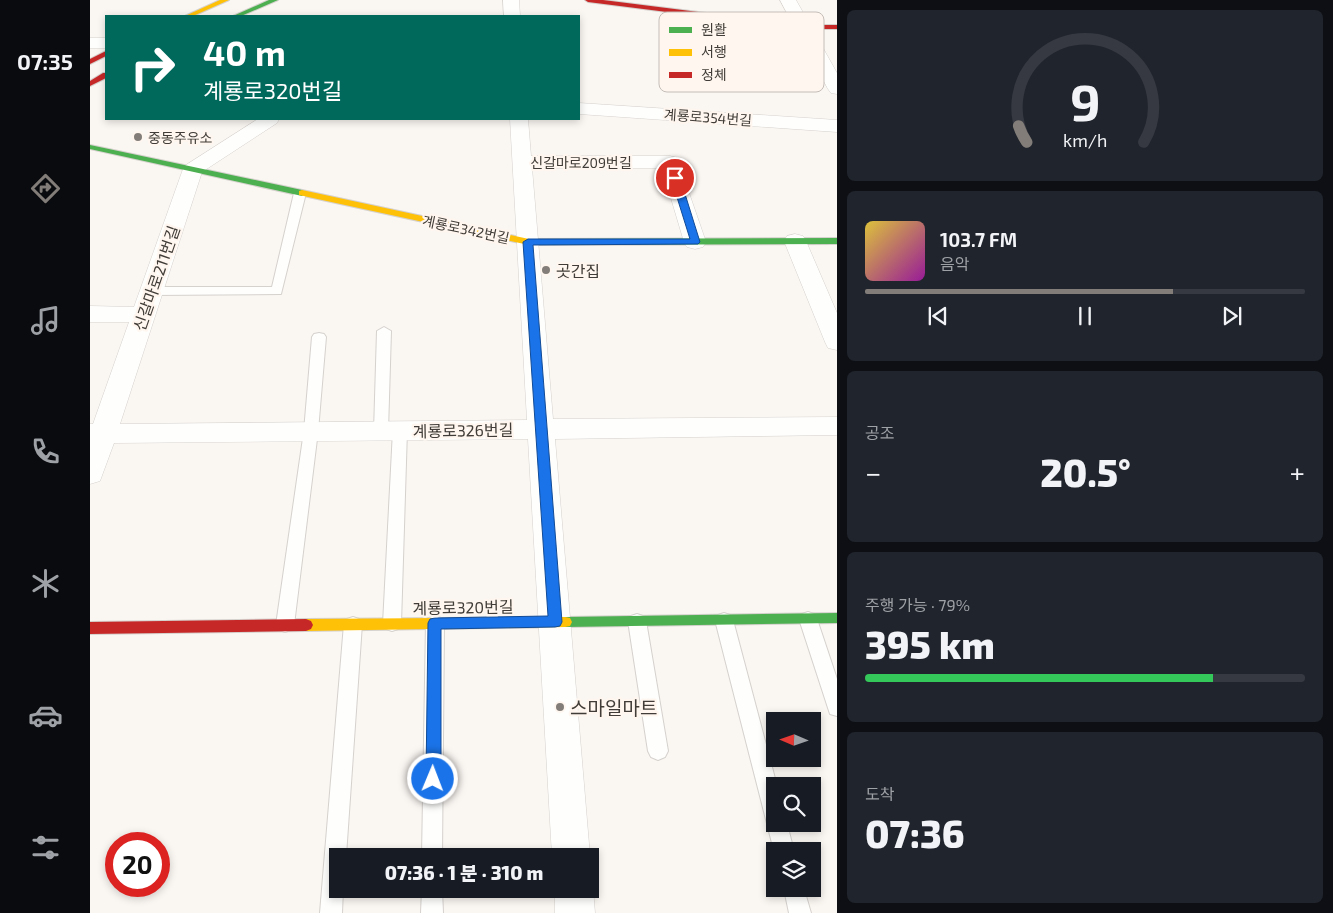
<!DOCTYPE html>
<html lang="ko">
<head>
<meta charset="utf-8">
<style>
  :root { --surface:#171b24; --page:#20242c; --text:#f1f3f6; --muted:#9ea1a6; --line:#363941; --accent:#827d78 }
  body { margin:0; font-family:"Exo 2","Noto Sans KR",sans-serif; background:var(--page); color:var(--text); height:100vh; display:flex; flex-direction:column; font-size:19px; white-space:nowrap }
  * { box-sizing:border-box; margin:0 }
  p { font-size:16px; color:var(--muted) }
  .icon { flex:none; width:28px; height:28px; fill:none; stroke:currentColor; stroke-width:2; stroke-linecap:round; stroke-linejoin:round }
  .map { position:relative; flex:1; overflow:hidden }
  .panel { display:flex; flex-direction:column; gap:10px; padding:10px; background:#0d0f14; width:496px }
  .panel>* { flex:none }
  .hud { position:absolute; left:15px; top:15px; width:475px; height:105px; border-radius:0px; box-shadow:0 2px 8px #0003; background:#00695c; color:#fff; overflow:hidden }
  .needle { width:32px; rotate:272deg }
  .controls { position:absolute; left:676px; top:712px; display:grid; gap:10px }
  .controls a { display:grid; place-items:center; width:55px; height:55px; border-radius:0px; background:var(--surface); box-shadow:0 2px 8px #0003; font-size:25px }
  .speed { position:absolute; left:15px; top:832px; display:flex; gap:10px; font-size:25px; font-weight:700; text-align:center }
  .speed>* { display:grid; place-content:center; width:65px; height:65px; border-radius:50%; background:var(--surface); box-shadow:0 2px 8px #0003; line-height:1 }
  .speed .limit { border:8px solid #d22; background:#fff; color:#111 }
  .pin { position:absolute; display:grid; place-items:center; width:42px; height:42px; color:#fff; margin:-21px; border:2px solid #fff; border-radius:50%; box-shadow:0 1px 5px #0007 }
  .me { position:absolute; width:55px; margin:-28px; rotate:1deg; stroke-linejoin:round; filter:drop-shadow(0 0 4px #0008) }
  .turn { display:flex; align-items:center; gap:18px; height:105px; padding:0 15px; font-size:22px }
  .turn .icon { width:65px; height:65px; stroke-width:2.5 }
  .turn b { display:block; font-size:35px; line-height:42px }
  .big { font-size:38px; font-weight:800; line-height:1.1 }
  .panel .card { flex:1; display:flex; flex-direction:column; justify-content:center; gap:8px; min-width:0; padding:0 18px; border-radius:8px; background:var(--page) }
  .panel .dial { align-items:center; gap:0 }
  .dial svg { height:130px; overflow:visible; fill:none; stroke:var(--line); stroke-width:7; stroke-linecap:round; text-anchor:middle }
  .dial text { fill:var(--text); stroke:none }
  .song { display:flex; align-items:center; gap:15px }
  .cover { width:60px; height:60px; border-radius:8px; background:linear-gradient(135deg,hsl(50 70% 55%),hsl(300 70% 35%)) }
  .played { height:5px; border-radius:2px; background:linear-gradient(90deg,var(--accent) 70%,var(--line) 70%) }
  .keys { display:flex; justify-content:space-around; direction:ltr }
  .heat { display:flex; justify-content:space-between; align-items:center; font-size:28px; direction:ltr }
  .charge { height:8px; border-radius:4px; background:linear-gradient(90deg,#34c759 79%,var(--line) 0) }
  .trip { position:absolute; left:239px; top:848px; width:270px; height:50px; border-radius:0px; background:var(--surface); box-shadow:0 2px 8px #0003; font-weight:800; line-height:50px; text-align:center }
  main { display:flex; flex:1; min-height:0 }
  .tabs { display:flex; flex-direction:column; width:90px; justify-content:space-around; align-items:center; background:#090b0e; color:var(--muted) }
  .tabs .icon { width:35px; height:35px }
  .tabs .current { color:var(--accent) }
  .tabs b { font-size:22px; color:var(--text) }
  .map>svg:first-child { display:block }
</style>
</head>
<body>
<main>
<nav class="tabs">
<b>07:35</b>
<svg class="icon current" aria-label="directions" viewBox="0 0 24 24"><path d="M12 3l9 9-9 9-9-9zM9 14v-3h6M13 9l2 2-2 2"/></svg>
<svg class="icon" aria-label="music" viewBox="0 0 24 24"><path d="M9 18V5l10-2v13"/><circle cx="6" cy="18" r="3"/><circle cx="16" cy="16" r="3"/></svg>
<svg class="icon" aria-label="phone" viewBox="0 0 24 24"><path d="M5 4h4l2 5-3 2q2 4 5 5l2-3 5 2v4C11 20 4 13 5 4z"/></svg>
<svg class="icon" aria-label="climate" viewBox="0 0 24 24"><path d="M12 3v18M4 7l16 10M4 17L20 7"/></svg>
<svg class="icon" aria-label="car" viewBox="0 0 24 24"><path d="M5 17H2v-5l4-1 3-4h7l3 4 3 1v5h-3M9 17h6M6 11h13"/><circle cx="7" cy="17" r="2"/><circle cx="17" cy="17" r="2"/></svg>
<svg class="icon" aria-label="filters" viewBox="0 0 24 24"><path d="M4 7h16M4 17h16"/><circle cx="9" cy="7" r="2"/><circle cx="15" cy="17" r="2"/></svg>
</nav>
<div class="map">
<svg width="747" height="913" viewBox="0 0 747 913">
  <rect width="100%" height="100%" fill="#faf6f2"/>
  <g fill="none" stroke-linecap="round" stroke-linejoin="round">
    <defs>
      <path id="lane" d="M210,190L216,193L191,294L62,295L56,291L62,287H182L204,193Z
        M294,327L301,331L298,431L296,435L291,436L286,435L284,431L287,331Z
        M229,333L234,334L236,337L228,431L204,625L201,630L195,632L189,630L186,625L214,431L222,337L224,334Z
        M310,425L315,426L317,430L311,624L308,629L302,631L296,629L293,624L303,430L305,426Z
        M718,612L724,614L727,619L747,679V716L740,714L738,708L709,619L712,614Z
        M634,613L640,615L643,620L687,786H685V824H697L704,851H685V854L684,851L625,620L628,615Z
        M547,614L553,616L556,621L578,751L575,757L568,760L561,757L558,751L538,621L541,616Z
        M345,616L351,618L354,623L352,856H332L336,623L339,618Z
        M263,617L269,619L272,624L256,856H248V889H253L252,913H230L254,624L257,619Z
        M332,889H352L353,913H331Z
        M694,889H714L721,913H699Z"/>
      <path id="street" d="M413,0H429L430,16H414Z
        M690,0H706L747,73V94L741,93L738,89Z
        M0,38H16V48H0Z
        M489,103L747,120V132L489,114Z
        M168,119H189L187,123L112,172L30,424L437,420L420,119H438L441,156H580L587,158L616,242L613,247L605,249L597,247L594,242L572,168H442L463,419L747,417V435L465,439L500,856H462L438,439L24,443L10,481L0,484V424H3L39,322H0V306L44,307L93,169L96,165Z
        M705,234L713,236L716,241L747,313V350L738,348L735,342L694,241L697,236Z
        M500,881L503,889L505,913H465V889H500Z"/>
      <path id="fast" d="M179,0H188L151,16H143Z
        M0,145L212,190L216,193L212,196L0,149Z
        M747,238V244L439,245L435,242L439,239Z
        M747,613V623L475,627L470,626L468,622L470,618L475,617Z"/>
      <path id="slow" d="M130,0H139L103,16H95Z
        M212,190L439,239L443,242L439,245L209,195V191Z
        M475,617L480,618L482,622L480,626L475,627L216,631L211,629L209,625L211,621L216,619Z"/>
      <path id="jam" d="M495,0H513L712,25H747V29H712L498,2Z
        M16,51V56L0,64V59Z
        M13,73H16V78L0,86V81Z
        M216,619L221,621L223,625L221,629L216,631L0,634V622Z"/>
    </defs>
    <use href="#lane" stroke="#d5d1cd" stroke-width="2"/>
    <use href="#street" stroke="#d5d1cd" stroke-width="1"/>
    <use href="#fast" stroke="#d5d1cd" stroke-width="2"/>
    <use href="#slow" stroke="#d5d1cd" stroke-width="2"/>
    <use href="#jam" stroke="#d5d1cd" stroke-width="2"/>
    <use href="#lane" fill="#fefefd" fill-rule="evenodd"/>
    <use href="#street" fill="#fefefd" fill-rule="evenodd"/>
    <use href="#fast" fill="#4caf50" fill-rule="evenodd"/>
    <use href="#slow" fill="#ffc107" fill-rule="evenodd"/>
    <use href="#jam" fill="#c62828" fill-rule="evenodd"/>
  </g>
  <path fill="#1a73e8" stroke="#114b97" d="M582,176L590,178L610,242L608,244L443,245L472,622L470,626L465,627L351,629V779L348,784L343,786L338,784L336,779L338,623L340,619L345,618L458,616L433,242L438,239H600L581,178Z"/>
  <g fill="#827d78" stroke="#fef6ef" stroke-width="2">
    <circle cx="48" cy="137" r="5"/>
    <circle cx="456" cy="270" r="5"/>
    <circle cx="470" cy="707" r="5"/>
  </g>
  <g text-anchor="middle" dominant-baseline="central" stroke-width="4.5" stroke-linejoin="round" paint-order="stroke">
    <g font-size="14" fill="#413c37" stroke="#fef6ef">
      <text transform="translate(618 117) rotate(4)">계룡로354번길</text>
      <text x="491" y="162">신갈마로209번길</text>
      <text transform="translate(376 229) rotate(12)">계룡로342번길</text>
    </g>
    <g font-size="14" fill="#413c37" stroke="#fef6ef" text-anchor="start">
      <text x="58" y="137">중동주유소</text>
    </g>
    <g font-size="16" fill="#413c37" stroke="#fef6ef" text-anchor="start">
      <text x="466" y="270">곳간집</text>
    </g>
    <g font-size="16" fill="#413c37" stroke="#fef6ef">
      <text transform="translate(66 278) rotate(-71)">신갈마로211번길</text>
      <text transform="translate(373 430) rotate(-1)">계룡로326번길</text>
      <text transform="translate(373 607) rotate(-1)">계룡로320번길</text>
    </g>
    <g font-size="19" fill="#413c37" stroke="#fef6ef" text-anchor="start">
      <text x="480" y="707">스마일마트</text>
    </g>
  </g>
  <rect x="569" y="12" width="165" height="80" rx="8" fill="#fef6ef" stroke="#c5beb8" stroke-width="1"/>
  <rect x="579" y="27" width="23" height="6" fill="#4caf50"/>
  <rect x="579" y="49" width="23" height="7" fill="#ffc107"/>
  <rect x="579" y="72" width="23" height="6" fill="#c62828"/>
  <g font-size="14" fill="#413c37">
    <text x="611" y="35">원활</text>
    <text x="611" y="57">서행</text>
    <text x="611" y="80">정체</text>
  </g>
</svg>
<div class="controls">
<a><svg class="needle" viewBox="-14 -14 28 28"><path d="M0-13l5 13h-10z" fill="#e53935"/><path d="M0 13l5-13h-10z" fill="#9ea1a6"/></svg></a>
<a><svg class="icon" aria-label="search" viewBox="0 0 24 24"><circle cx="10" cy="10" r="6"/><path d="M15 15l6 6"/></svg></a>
<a><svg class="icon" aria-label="layers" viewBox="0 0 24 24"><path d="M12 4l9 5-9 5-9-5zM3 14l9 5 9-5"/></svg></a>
</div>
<div class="speed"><div class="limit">20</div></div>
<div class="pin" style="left:585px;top:178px;background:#d93025"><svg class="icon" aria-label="arrive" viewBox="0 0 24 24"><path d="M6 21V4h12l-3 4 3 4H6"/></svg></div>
<svg class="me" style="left:343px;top:779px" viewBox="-20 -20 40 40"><circle r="17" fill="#1a73e8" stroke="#fff" stroke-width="3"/><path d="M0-11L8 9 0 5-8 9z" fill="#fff"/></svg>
<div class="trip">07:36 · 1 분 · 310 m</div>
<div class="hud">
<div class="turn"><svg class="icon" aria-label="right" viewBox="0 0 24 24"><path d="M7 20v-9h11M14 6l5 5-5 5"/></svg><div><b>40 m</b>계룡로320번길</div></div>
</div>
</div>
<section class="panel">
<div class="card dial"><svg viewBox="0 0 100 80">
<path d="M14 69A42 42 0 1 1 86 69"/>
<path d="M14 69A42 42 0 0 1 9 59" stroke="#827d78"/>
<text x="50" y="56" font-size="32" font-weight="700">9</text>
<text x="50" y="72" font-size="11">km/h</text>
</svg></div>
<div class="card">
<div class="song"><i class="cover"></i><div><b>103.7 FM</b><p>음악</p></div></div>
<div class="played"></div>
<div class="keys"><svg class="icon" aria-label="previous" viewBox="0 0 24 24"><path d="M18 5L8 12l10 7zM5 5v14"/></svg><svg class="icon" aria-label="pause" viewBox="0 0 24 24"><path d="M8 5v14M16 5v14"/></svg><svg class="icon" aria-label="next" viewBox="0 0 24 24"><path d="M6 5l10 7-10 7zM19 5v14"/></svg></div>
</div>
<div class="card"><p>공조</p>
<div class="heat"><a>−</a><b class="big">20.5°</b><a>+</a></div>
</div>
<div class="card"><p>주행 가능 · 79%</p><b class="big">395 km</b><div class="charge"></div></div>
<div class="card"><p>도착</p><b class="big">07:36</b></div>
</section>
</main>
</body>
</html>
